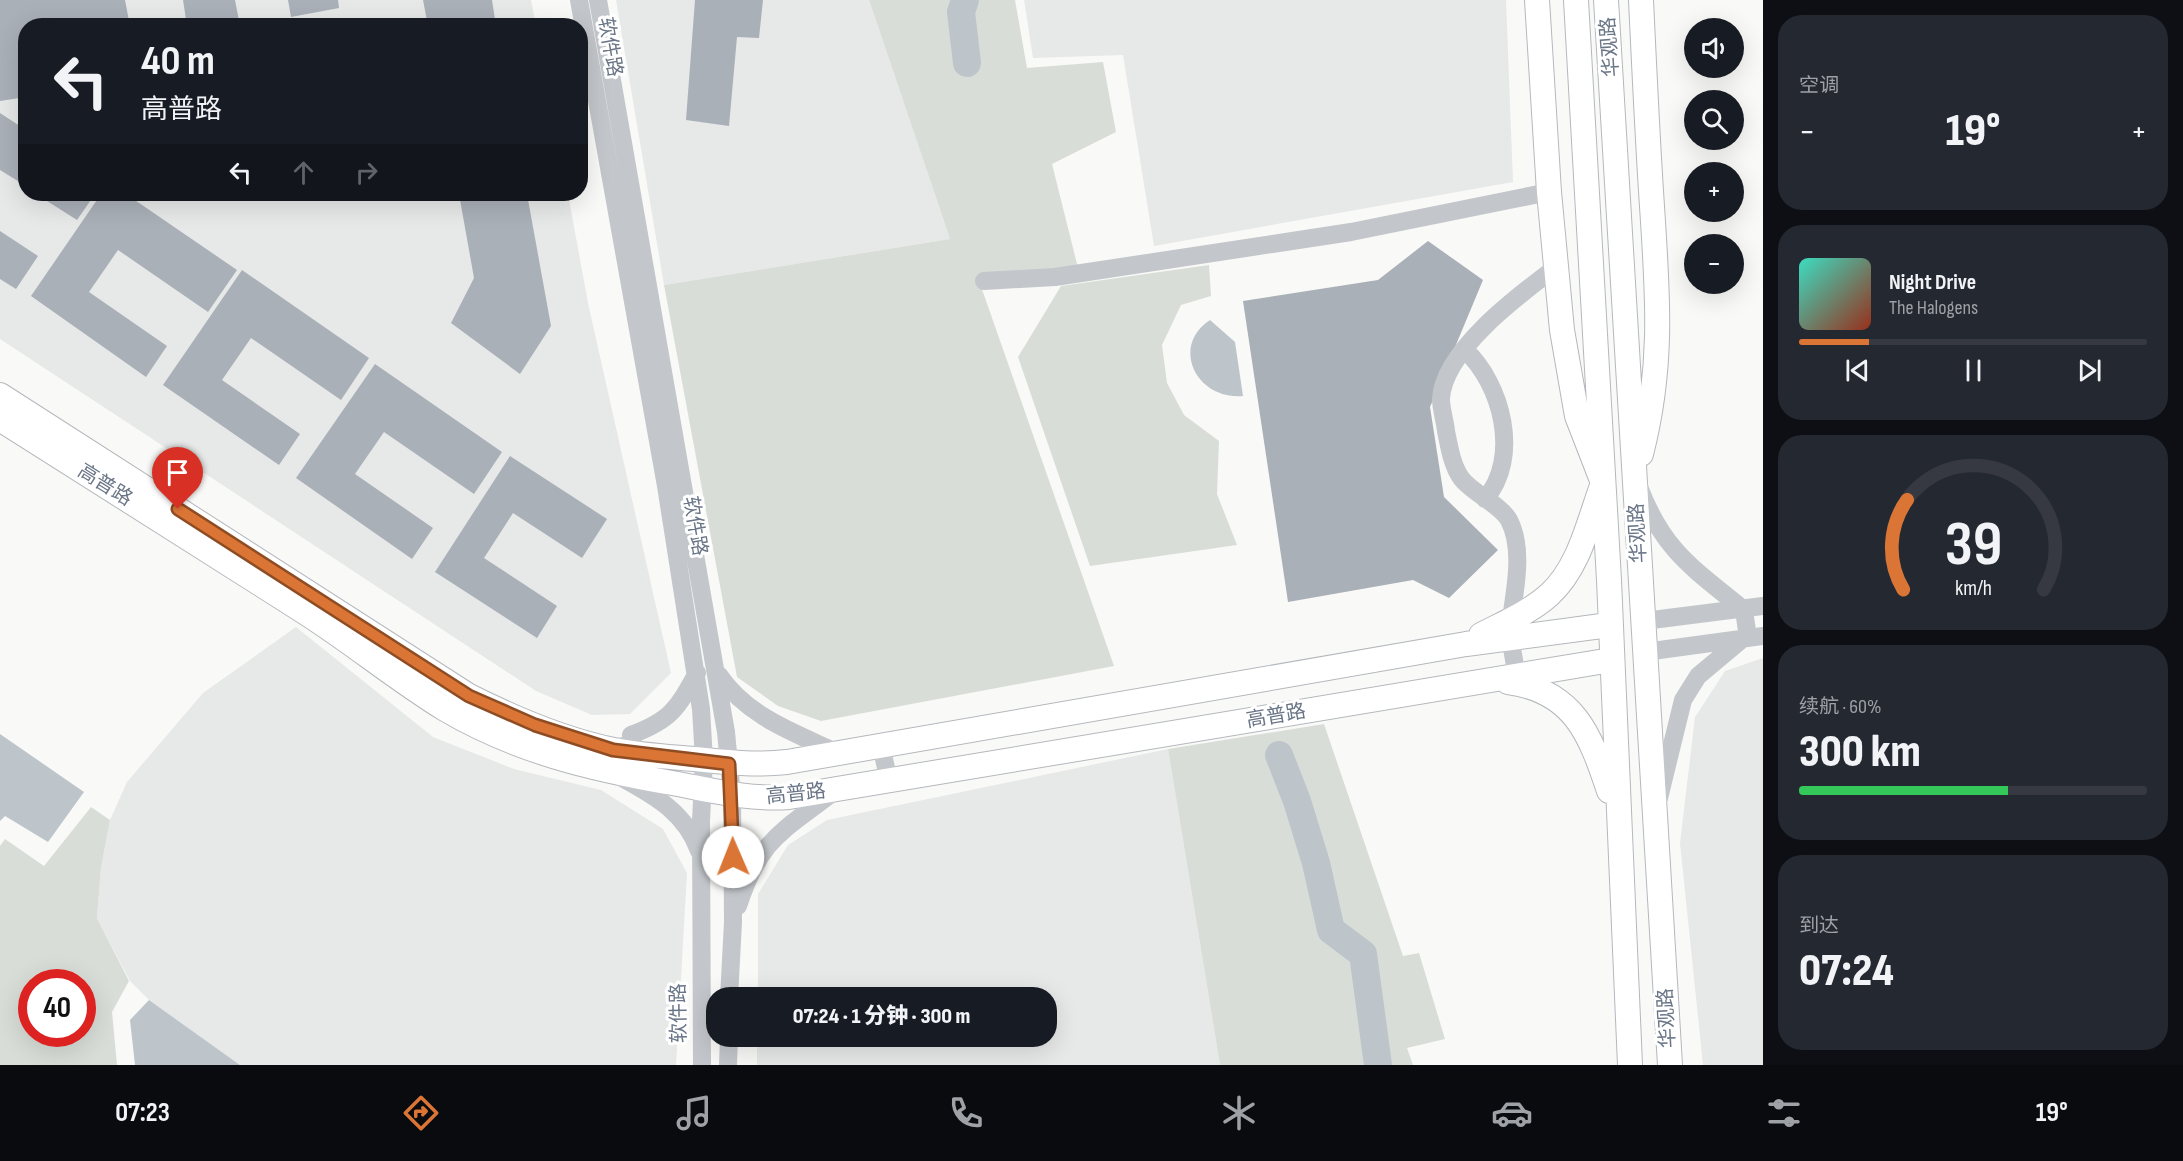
<!DOCTYPE html>
<html lang="zh">
<head>
<meta charset="utf-8">
<style>
  :root { --surface:#171b24; --page:#242831; --text:#f1f3f6; --muted:#9ea1a6; --line:#363941; --accent:#db7536 }
  body { margin:0; font-family:"Sofia Sans Condensed","Noto Sans SC",sans-serif; background:var(--page); color:var(--text); height:100vh; display:flex; flex-direction:column; font-size:22px; white-space:nowrap }
  * { box-sizing:border-box; margin:0 }
  p { font-size:20px; color:var(--muted) }
  .icon { flex:none; width:33px; height:33px; fill:none; stroke:currentColor; stroke-width:2; stroke-linecap:round; stroke-linejoin:round }
  .map { position:relative; flex:1; overflow:hidden }
  .panel { display:flex; flex-direction:column; gap:15px; padding:15px; background:#0d0f14; width:420px }
  .panel>* { flex:none }
  .banner { position:absolute; left:18px; top:18px; width:570px; height:183px; border-radius:24px; box-shadow:0 6px 24px #0002; background:#171b24; color:var(--text); overflow:hidden }
  .fabs { position:absolute; left:1684px; top:18px; display:grid; gap:12px }
  .fabs a { display:grid; place-items:center; width:60px; height:60px; border-radius:50%; background:var(--surface); box-shadow:0 6px 24px #0002; font-size:30px }
  .speed { position:absolute; left:18px; top:969px; display:flex; gap:12px; font-size:30px; font-weight:700; text-align:center }
  .speed>* { display:grid; place-content:center; width:78px; height:78px; border-radius:50%; background:var(--surface); box-shadow:0 6px 24px #0002; line-height:1 }
  .speed .limit { border:9px solid #d22; background:#fff; color:#111 }
  .pin { position:absolute; display:grid; place-items:center; width:51px; height:51px; color:#fff; margin:-62px -26px; border-radius:50% 50% 50% 0; rotate:-45deg; box-shadow:0 0 6px #0007 }
  .pin .icon { rotate:45deg }
  .me { position:absolute; width:66px; margin:-33px; rotate:359deg; stroke-linejoin:round; filter:drop-shadow(0 0 4px #0008) }
  .turn { display:flex; align-items:center; gap:21px; height:126px; padding:0 24px; font-size:27px }
  .turn .icon { width:78px; height:78px; stroke-width:2.5 }
  .turn b { display:block; font-size:42px; line-height:51px }
  .lanes { display:flex; align-items:center; height:57px; padding:0 24px; background:#0003; justify-content:center; gap:30px; direction:ltr }
  .lanes .off { opacity:.35 }
  .big { font-size:45px; font-weight:800; line-height:1.1 }
  .panel .tile { flex:1; display:flex; flex-direction:column; justify-content:center; gap:9px; min-width:0; padding:0 21px; border-radius:24px; background:var(--page) }
  .panel .dial { align-items:center; gap:0 }
  .dial svg { height:156px; overflow:visible; fill:none; stroke:var(--line); stroke-width:7; stroke-linecap:round; text-anchor:middle }
  .dial text { fill:var(--text); stroke:none }
  .song { display:flex; align-items:center; gap:18px }
  .cover { width:72px; height:72px; border-radius:9px; background:linear-gradient(135deg,hsl(170 70% 55%),hsl(10 70% 35%)) }
  .played { height:6px; border-radius:3px; background:linear-gradient(90deg,var(--accent) 20%,var(--line) 20%) }
  .keys { display:flex; justify-content:space-around; direction:ltr }
  .heat { display:flex; justify-content:space-between; align-items:center; font-size:33px; direction:ltr }
  .charge { height:9px; border-radius:4px; background:linear-gradient(90deg,#34c759 60%,var(--line) 0) }
  .trip { position:absolute; left:706px; top:987px; width:351px; height:60px; border-radius:24px; background:var(--surface); box-shadow:0 6px 24px #0002; font-weight:800; line-height:60px; text-align:center }
  .tab-bar { display:flex; height:96px; justify-content:space-around; align-items:center; background:#090b0e; color:var(--muted) }
  .tab-bar .icon { width:42px; height:42px }
  .tab-bar .on { color:var(--accent) }
  .tab-bar b { font-size:27px; color:var(--text) }
  main { display:flex; flex:1; min-height:0 }
  .map>svg:first-child { display:block }
</style>
</head>
<body>
<main>
<div class="map">
<svg width="1763" height="1065" viewBox="0 0 1763 1065">
  <rect width="100%" height="100%" fill="#f9f9f7"/>
  <path fill="#e7e8e8" d="M0,0H531L536,25L26,26V194H568L588,303L671,673L630,714L592,715L536,691L0,339Z
    M616,0H869L950,239L664,285Z
    M1024,0H1506L1513,182L1154,246L1123,55L1033,58Z
    M296,627L433,737L514,769L601,790L663,829L687,873L676,1065H240L149,1000L130,981L97,918L101,868L110,820L127,782L203,693Z
    M1763,658V1065H1703L1680,843L1695,717L1725,671Z
    M1168,749L1220,1065H757V1037L1047,1036V998L758,997V894L788,845L827,820Z"/>
  <path fill="#d8ded7" fill-rule="evenodd" d="M869,0H1015L1027,68L1103,62L1116,132L1052,164L1078,268L977,275L1114,666L821,721L778,706L737,677L664,285L950,239Z
    M1209,265L1211,296L1181,305L1162,345L1167,383L1184,415L1219,441L1217,494L1237,545L1090,566L1018,357L1061,286Z
    M1324,724L1403,956L1419,953L1445,1039L1407,1048L1413,1065H1220L1168,749Z
    M91,807L110,820L101,868L97,918L129,981L112,1012L117,1065H0V846L5,839L44,866ZM32,982H82V1034H32Z"/>
  <path fill="#bdc5cb" d="M1210,320L1235,342L1243,396C1196,400 1170,346 1210,320Z
    M0,734L84,792L48,842L5,816L0,821Z
    M149,1000L240,1065H135L130,1020Z"/>
  <g fill="none" stroke-linecap="round" stroke-linejoin="round">
    <path stroke="#bdc5cb" stroke-width="28" d="M965,0L961,12L967,63
      M1279,755L1297,801L1316,863L1331,930L1363,954L1378,1065"/>
  </g>
  <path fill="#aab0b8" d="M0,0H125L130,26H26V97L0,101Z
    M183,0H235L240,26H187Z
    M288,0H338L339,8L291,17Z
    M423,0H492L496,26H428Z
    M695,0H763L759,38L737,37L729,126L686,120Z
    M0,113L26,130V186L0,170Z
    M36,194H95L77,220Z
    M101,194H126L237,270L208,312L118,250L89,292L167,346L146,377L31,296Z
    M459,194H527L551,326L520,374L451,323L474,278Z
    M0,231L38,256L16,289L0,279Z
    M1428,241L1483,280L1430,407L1444,497L1498,550L1449,598L1413,580L1288,602L1243,301L1378,280Z
    M242,270L369,358L341,400L251,338L222,380L300,434L279,465L163,385Z
    M375,364L502,452L474,494L384,432L355,474L433,528L412,559L296,478Z
    M510,456L607,519L582,558L513,513L484,558L557,606L537,638L435,572Z"/>
  <g fill="none" stroke-linecap="round" stroke-linejoin="round">
    <defs>
      <path id="major" d="M1576,0L1609,580L1630,1065
        M1606,0L1670,1065
        M1641,0C1644,64 1647,128 1651,191C1657,286 1665,361 1641,454
        M0,395L469,696C515,719 564,740 614,750C645,756 675,757 705,760C733,763 758,765 787,762L1466,644L1609,625
        M0,419C101,483 202,547 303,611C352,642 396,679 445,709C516,751 591,769 672,783C711,790 748,800 789,797L1611,660
        M1481,635C1504,623 1530,612 1549,595C1580,567 1589,520 1603,483L1577,416L1562,330L1549,192L1537,0
        M1508,682C1574,691 1590,734 1609,791"/>
    </defs>
    <use href="#major" stroke="#b4b8bd" stroke-width="26"/>
    <path stroke="#c3c6ca" stroke-width="18" d="M579,0L666,486L701,709L704,760L701,821L702,1065
      M598,0L726,732L732,795L733,922L729,998
      M984,281L1055,277L1351,232L1549,192
      M1465,350C1502,384 1521,458 1485,499
      M1639,487C1664,552 1693,568 1744,610L1748,638
      M1511,619C1515,589 1524,549 1509,520C1501,505 1472,493 1461,478C1452,465 1449,446 1446,431C1445,421 1441,409 1441,399C1443,351 1519,295 1555,268
      M1644,621L1763,606
      M1510,637L1517,677
      M1645,652L1763,636
      M719,675C748,717 793,732 838,753
      M881,746L889,781
      M613,749L633,743L631,735C671,720 677,709 697,673
      M624,779C657,797 686,814 699,851
      M1659,798L1683,700L1698,676L1741,640
      M738,906C761,836 783,832 836,790
      M728,1065L729,1036"/>
    <use href="#major" stroke="#fff" stroke-width="24"/>
  </g>
  <g fill="none" stroke-linecap="round" stroke-linejoin="round">
    <defs>
      <path id="route" d="M178,509L469,696L535,725L613,750L729,764L733,857"/>
    </defs>
    <use href="#route" stroke="#8e4c23" stroke-width="15"/>
    <use href="#route" stroke="#db7536" stroke-width="10"/>
  </g>
  <g text-anchor="middle" dominant-baseline="central" stroke-width="6" stroke-linejoin="round" paint-order="stroke">
    <g font-size="20" fill="#6a7687" stroke="#fff">
      <text transform="translate(610 47) rotate(80)">软件路</text>
      <text transform="translate(1610 47) rotate(-94)">华观路</text>
      <text transform="translate(105 485) rotate(32)">高普路</text>
      <text transform="translate(695 526) rotate(80)">软件路</text>
      <text transform="translate(1638 533) rotate(-93)">华观路</text>
      <text transform="translate(1276 716) rotate(-10)">高普路</text>
      <text transform="translate(796 794) rotate(-6)">高普路</text>
      <text transform="translate(679 1013) rotate(-91)">软件路</text>
      <text transform="translate(1667 1018) rotate(-93)">华观路</text>
    </g>
  </g>
</svg>
<div class="fabs">
<a><svg class="icon" aria-label="sound" viewBox="0 0 24 24"><path d="M4 9h4l5-4v14l-5-4H4zM17 9q2 3 0 6"/></svg></a>
<a><svg class="icon" aria-label="search" viewBox="0 0 24 24"><circle cx="10" cy="10" r="6"/><path d="M15 15l6 6"/></svg></a>
<a>+</a>
<a>−</a>
</div>
<div class="speed"><div class="limit">40</div></div>
<div class="pin" style="left:178px;top:509px;background:#d93025"><svg class="icon" aria-label="arrive" viewBox="0 0 24 24"><path d="M6 21V4h12l-3 4 3 4H6"/></svg></div>
<svg class="me" style="left:733px;top:857px" viewBox="-20 -20 40 40"><circle r="19" fill="#fff"/><path d="M0-13L10 11 0 6-10 11z" fill="#db7536"/></svg>
<div class="trip">07:24 · 1 分钟 · 300 m</div>
<div class="banner">
<div class="turn"><svg class="icon" aria-label="left" viewBox="0 0 24 24"><path d="M17 20v-9H6M10 6l-5 5 5 5"/></svg><div><b>40 m</b>高普路</div></div>
<div class="lanes"><svg class="icon" aria-label="left" viewBox="0 0 24 24"><path d="M17 20v-9H6M10 6l-5 5 5 5"/></svg><svg class="icon off" aria-label="ahead" viewBox="0 0 24 24"><path d="M12 20V5M6 11l6-6 6 6"/></svg><svg class="icon off" aria-label="right" viewBox="0 0 24 24"><path d="M7 20v-9h11M14 6l5 5-5 5"/></svg></div>
</div>
</div>
<section class="panel">
<div class="tile"><p>空调</p>
<div class="heat"><a>−</a><b class="big">19°</b><a>+</a></div>
</div>
<div class="tile">
<div class="song"><i class="cover"></i><div><b>Night Drive</b><p>The Halogens</p></div></div>
<div class="played"></div>
<div class="keys"><svg class="icon" aria-label="previous" viewBox="0 0 24 24"><path d="M18 5L8 12l10 7zM5 5v14"/></svg><svg class="icon" aria-label="pause" viewBox="0 0 24 24"><path d="M8 5v14M16 5v14"/></svg><svg class="icon" aria-label="next" viewBox="0 0 24 24"><path d="M6 5l10 7-10 7zM19 5v14"/></svg></div>
</div>
<div class="tile dial"><svg viewBox="0 0 100 80">
<path d="M14 69A42 42 0 1 1 86 69"/>
<path d="M14 69A42 42 0 0 1 16 23" stroke="#db7536"/>
<text x="50" y="56" font-size="32" font-weight="700">39</text>
<text x="50" y="72" font-size="11">km/h</text>
</svg></div>
<div class="tile"><p>续航 · 60%</p><b class="big">300 km</b><div class="charge"></div></div>
<div class="tile"><p>到达</p><b class="big">07:24</b></div>
</section>
</main>
<nav class="tab-bar">
<b>07:23</b>
<svg class="icon on" aria-label="directions" viewBox="0 0 24 24"><path d="M12 3l9 9-9 9-9-9zM9 14v-3h6M13 9l2 2-2 2"/></svg>
<svg class="icon" aria-label="music" viewBox="0 0 24 24"><path d="M9 18V5l10-2v13"/><circle cx="6" cy="18" r="3"/><circle cx="16" cy="16" r="3"/></svg>
<svg class="icon" aria-label="phone" viewBox="0 0 24 24"><path d="M5 4h4l2 5-3 2q2 4 5 5l2-3 5 2v4C11 20 4 13 5 4z"/></svg>
<svg class="icon" aria-label="climate" viewBox="0 0 24 24"><path d="M12 3v18M4 7l16 10M4 17L20 7"/></svg>
<svg class="icon" aria-label="car" viewBox="0 0 24 24"><path d="M5 17H2v-5l4-1 3-4h7l3 4 3 1v5h-3M9 17h6M6 11h13"/><circle cx="7" cy="17" r="2"/><circle cx="17" cy="17" r="2"/></svg>
<svg class="icon" aria-label="filters" viewBox="0 0 24 24"><path d="M4 7h16M4 17h16"/><circle cx="9" cy="7" r="2"/><circle cx="15" cy="17" r="2"/></svg>
<b>19°</b>
</nav>
</body>
</html>
